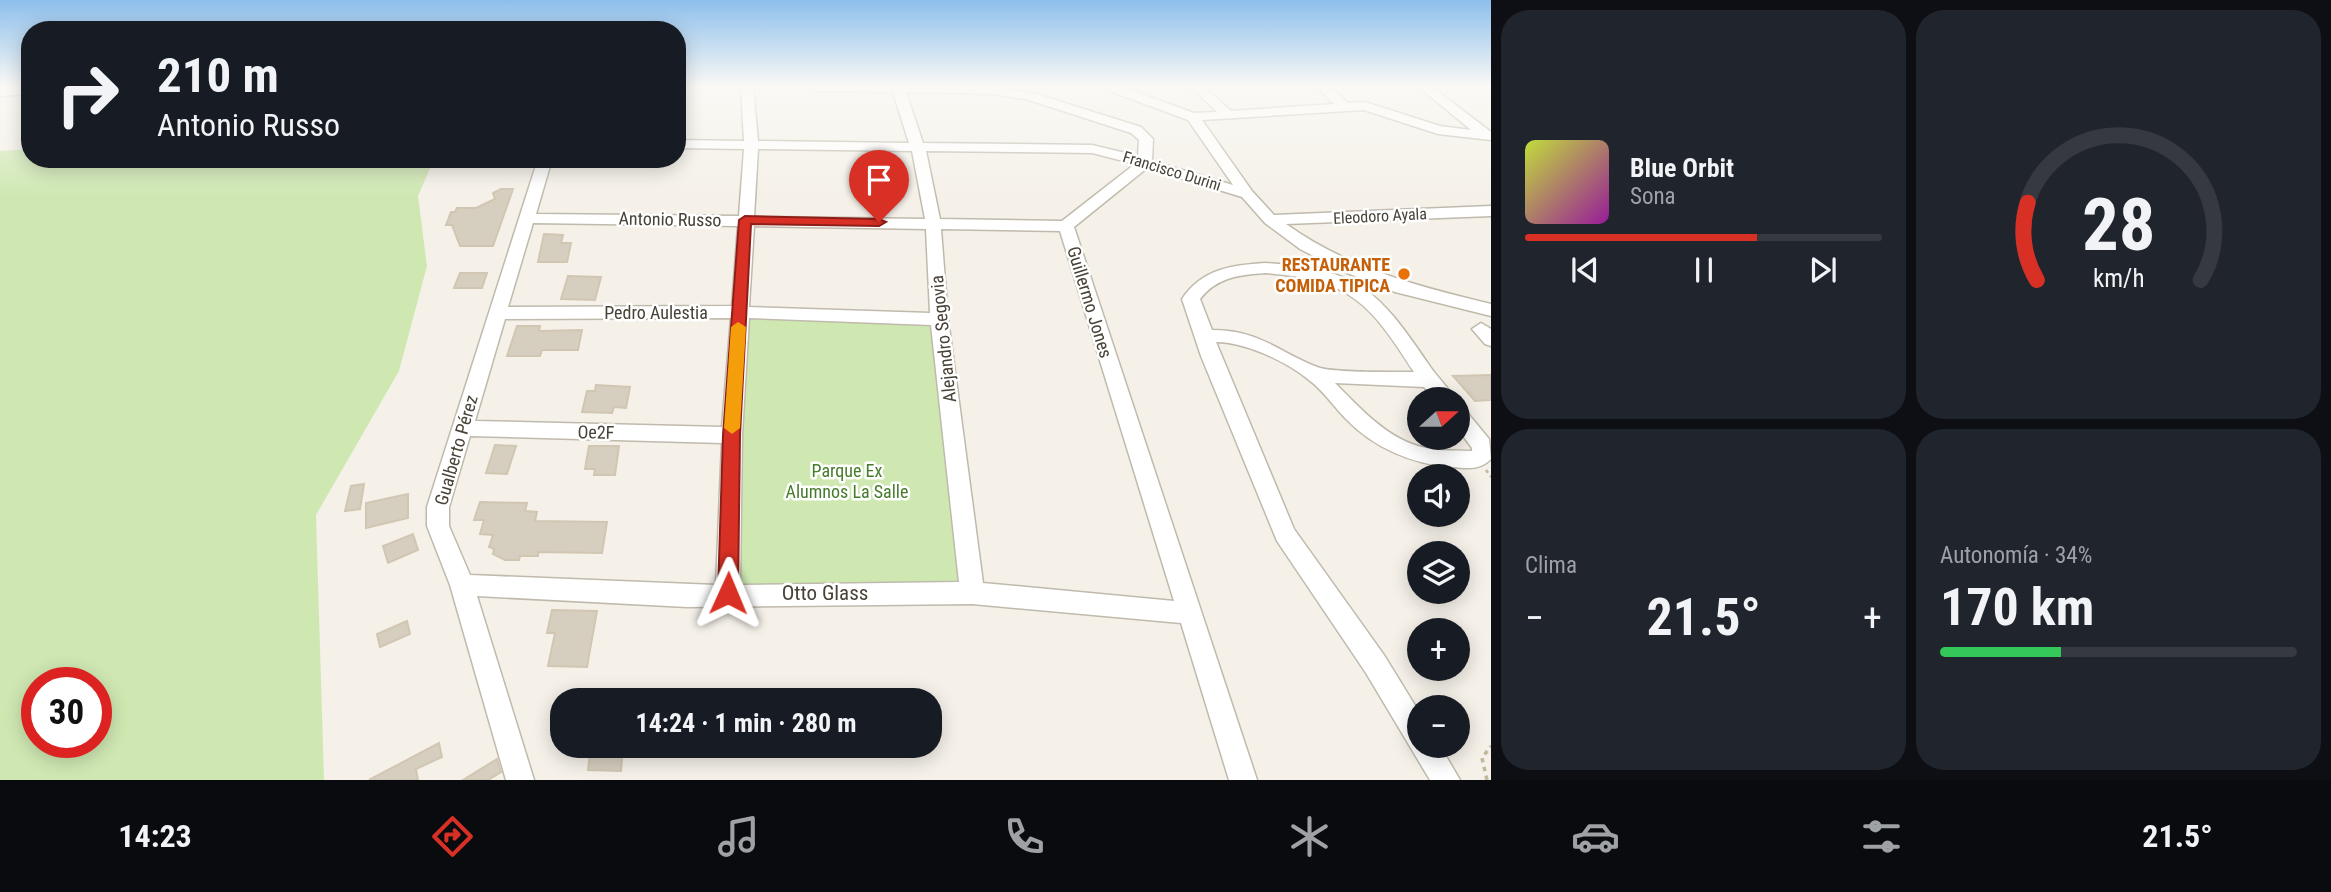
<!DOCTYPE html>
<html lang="es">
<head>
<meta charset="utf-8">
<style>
  :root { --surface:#171b24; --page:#20242c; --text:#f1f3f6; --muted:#9ea1a6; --line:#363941; --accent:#d93025 }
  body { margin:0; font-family:"Roboto Condensed",sans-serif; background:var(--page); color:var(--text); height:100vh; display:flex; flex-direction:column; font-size:26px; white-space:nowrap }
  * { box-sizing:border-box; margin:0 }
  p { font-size:23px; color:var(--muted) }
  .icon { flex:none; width:38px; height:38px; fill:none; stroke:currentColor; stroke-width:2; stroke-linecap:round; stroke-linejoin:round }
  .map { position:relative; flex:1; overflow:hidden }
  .details { display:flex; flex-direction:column; gap:10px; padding:10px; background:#0d0f14; width:840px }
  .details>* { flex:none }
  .guide { position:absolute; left:21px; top:21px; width:665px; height:147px; border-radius:28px; box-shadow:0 4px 18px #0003; background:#171b24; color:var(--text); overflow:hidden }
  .needle { width:46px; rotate:69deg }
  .controls { position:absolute; left:1407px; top:387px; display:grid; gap:14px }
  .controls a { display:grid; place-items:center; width:63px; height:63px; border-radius:50%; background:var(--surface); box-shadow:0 4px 18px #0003; font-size:35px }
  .speed { position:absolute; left:21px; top:667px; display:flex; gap:14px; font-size:35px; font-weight:700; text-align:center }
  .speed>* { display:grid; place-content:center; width:91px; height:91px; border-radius:50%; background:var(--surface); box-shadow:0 4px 18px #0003; line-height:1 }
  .speed .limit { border:10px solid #d22; background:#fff; color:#111 }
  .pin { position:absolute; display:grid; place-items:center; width:60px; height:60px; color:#fff; margin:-72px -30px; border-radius:50% 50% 50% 0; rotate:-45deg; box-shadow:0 0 7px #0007 }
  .pin .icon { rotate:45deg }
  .me { position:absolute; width:77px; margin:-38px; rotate:1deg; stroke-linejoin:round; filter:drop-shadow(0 0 5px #0008) }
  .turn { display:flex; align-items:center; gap:24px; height:147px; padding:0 21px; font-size:32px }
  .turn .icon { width:91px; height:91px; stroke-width:2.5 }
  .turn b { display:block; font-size:49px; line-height:60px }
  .big { font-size:52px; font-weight:700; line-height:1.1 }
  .details .widget { flex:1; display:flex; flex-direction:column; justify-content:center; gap:10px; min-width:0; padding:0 24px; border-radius:28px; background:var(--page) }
  .details .dial { align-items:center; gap:0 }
  .dial svg { height:182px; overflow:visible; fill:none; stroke:var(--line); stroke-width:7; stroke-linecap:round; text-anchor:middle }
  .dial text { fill:var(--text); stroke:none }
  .song { display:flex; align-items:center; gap:21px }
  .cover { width:84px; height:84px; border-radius:10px; background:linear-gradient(135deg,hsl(70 70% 55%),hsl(300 70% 35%)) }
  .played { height:7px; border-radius:4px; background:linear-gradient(90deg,var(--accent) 65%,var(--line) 65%) }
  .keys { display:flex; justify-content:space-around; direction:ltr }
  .heat { display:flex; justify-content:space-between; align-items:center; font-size:38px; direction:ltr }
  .charge { height:10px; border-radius:5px; background:linear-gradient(90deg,#34c759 34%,var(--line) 0) }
  .details .tiles { flex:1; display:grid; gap:10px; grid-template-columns:repeat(2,1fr) }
  .trip { position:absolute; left:550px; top:688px; width:392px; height:70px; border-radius:28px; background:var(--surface); box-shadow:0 4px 18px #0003; font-weight:700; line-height:70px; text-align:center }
  .dock { display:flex; height:112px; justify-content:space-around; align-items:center; background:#090b0e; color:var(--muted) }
  .dock .icon { width:49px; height:49px }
  .dock .selected { color:var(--accent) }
  .dock b { font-size:32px; color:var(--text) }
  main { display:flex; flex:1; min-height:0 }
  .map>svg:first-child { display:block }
</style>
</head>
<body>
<main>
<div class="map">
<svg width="1491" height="780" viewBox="0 0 1491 780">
  <rect width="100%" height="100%" fill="#f5f1e9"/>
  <path fill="#cfe8b2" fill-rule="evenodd" d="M30,149V159H434L418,196L427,266L399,371L316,515L324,780H0V151ZM37,682H96V742H37Z
    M739,312L939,319L972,593L738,587Z"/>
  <path fill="#d6cebf" stroke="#d1c6b2" stroke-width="2" d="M501,189H513L493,246H460L452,225H446L451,212H455L457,208H476L495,199L493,193Z
    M544,234L563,235L561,243H571L567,262H538Z
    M460,273H487L482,288H454Z
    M568,276L601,277L595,300L561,299Z
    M517,326H540L539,331L582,330L578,350H542L540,356H507Z
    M1491,375V400L1475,401L1453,376Z
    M596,385L630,387L626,408L614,407L612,413L582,412L587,391H595Z
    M495,445L516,446L507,474L486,473Z
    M589,446H619L615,475H594L595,469H585Z
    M364,484L360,509L345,511L351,486Z
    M408,494V518L366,528V503Z
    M480,502L527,503L525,511L537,512L535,521L607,522L602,553L538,552V556H520L519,560H505L493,554L494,549L489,547L493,535L480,534L484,520H474Z
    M413,534L418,550L388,563L383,546Z
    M552,610L597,611L587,667L548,666L555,633H547Z
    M407,621L410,634L380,647L377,634Z
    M439,743L442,757L416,769L418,780H369Z
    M591,746H623L621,771L588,770Z
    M497,759L501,772L488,780H463Z"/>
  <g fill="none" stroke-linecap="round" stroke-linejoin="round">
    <defs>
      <path id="minor" d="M30,87V94L0,96V88Z
        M741,87H753L758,141L909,143L893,92L816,91L810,87H995L1036,94L1141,127L1153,139L1152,161L1233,185L1188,120L1107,90L1105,87H1122L1194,113L1217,112L1191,87H1204L1231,111L1334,104L1317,87H1330L1348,103L1365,102L1440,126L1471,130L1419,87H1432L1491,132V140L1438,134L1364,110L1202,120L1252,191L1274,215L1491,206V216L1286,224C1349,269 1417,286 1491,304V316L1395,292L1345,272L1300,249L1265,223L1242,197L1147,168L1074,227L1257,780H1229L1181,623L972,604L687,607L477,596L534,780H506L450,585L427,526V507L538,159H552L536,214L739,216L744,149L677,148V140L744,141ZM906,92L993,94L1029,100L1131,133L1139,140L1138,156L1092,145L923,143ZM758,149L912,151L925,219L754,217ZM926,151L1092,153L1135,164L1062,221L940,219ZM533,223L738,226L732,306L508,307ZM754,226L926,229L930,313L749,307ZM941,229L1060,231L1174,601L983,583L948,319ZM731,318L722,427L475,421L505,319ZM749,318L931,325L959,582L740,585L742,435ZM470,436L722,443L716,585L470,575L449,526V507Z
        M1265,263C1359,269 1378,290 1429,365C1437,377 1448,387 1455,399H1434L1424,387L1335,383C1357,405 1382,433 1412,444C1431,452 1453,450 1472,451V448L1458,429V408L1465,410L1489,439L1491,459C1479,471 1467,468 1451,467C1412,464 1374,448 1346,419C1334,407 1323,390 1309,380C1286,361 1245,342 1216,342L1294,529L1384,655L1419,712V746H1440L1460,780H1430L1366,673L1277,541L1201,356L1182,299C1202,269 1232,265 1265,263ZM1265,273C1350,279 1370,303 1414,372C1394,372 1332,373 1317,367C1277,351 1259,330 1212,330L1200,299C1217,277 1239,275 1265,273Z
        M1481,323L1491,329V346L1485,344L1472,329Z"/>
    </defs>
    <use href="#minor" stroke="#c0baac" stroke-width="3"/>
    <path stroke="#c2b69d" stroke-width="2.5" stroke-dasharray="3.5 3.5" stroke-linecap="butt" d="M1486,470L1491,477"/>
    <path stroke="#c2b69d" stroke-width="3.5" stroke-dasharray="4.5 4.5" stroke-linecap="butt" d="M1487,780L1482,758L1491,746"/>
    <use href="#minor" fill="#fff" fill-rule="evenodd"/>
  </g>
  <linearGradient id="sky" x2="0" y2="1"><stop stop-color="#8dbfec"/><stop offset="0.44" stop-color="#faf9f5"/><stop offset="1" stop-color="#faf9f5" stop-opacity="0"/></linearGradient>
  <rect width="1491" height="196" fill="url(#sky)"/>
  <path fill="#d93025" stroke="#8d1f18" stroke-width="2" d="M745,216L879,219L886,222L879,226L751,224L740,435L738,593L735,600L728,602L721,600L718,593L723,435L739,220Z"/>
  <path fill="#f59e0b" d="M738,322L746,327L740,428L732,434L724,428L731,327Z"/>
  <circle fill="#e8710a" stroke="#fff" stroke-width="2.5" cx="1404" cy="274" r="7"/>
  <g text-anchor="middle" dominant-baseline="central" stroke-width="5" stroke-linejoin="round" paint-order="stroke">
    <g font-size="16" fill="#484237" stroke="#fff">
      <text transform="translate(1172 171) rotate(17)">Francisco Durini</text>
      <text transform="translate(1380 216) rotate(-3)">Eleodoro Ayala</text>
    </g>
    <g font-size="18" fill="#484237" stroke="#fff">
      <text transform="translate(670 219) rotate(1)">Antonio Russo</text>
      <text transform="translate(1090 302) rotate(73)">Guillermo Jones</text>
      <text x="656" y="312">Pedro Aulestia</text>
      <text transform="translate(943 339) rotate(-96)">Alejandro Segovia</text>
      <text transform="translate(596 432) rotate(1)">Oe2F</text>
      <text transform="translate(456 450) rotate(-74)">Gualberto Pérez</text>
    </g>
    <g font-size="18" font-weight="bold" fill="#c56008" stroke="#fff" text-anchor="end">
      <text x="1390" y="264">RESTAURANTE<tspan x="1390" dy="21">COMIDA TIPICA</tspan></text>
    </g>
    <g font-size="18" fill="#467b2a" stroke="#fff">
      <text x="847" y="470">Parque Ex<tspan x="847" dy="21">Alumnos La Salle</tspan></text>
    </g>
    <g font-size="21" fill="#484237" stroke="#fff">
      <text x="825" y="593">Otto Glass</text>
    </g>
  </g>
</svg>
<div class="controls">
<a><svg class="needle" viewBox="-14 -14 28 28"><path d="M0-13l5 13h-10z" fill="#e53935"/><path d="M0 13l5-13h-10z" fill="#9ea1a6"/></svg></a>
<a><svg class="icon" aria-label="sound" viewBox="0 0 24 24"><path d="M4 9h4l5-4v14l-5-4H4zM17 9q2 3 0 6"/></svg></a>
<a><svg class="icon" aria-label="layers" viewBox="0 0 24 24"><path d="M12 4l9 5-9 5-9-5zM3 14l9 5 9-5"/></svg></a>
<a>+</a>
<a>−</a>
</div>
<div class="speed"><div class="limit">30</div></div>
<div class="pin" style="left:879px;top:222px;background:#d93025"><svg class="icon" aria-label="arrive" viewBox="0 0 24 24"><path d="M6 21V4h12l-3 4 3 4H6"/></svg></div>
<svg class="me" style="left:728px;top:593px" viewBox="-20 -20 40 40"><path d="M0-17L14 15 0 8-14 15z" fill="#d93025" stroke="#fff" stroke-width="4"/></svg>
<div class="trip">14:24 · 1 min · 280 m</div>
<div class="guide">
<div class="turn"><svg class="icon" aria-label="right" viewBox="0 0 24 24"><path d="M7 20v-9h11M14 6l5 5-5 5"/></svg><div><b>210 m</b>Antonio Russo</div></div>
</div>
</div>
<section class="details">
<div class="tiles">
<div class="widget">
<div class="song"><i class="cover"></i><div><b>Blue Orbit</b><p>Sona</p></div></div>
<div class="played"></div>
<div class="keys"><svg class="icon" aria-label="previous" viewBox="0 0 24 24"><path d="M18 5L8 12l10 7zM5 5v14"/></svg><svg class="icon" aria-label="pause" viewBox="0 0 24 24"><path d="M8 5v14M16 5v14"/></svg><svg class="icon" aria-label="next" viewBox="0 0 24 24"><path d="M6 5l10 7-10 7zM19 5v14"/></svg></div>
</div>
<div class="widget dial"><svg viewBox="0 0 100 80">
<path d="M14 69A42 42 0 1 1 86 69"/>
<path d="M14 69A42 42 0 0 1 10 35" stroke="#d93025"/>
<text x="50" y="56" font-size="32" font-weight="700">28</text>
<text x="50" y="72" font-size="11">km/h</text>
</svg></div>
<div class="widget"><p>Clima</p>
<div class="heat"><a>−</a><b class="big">21.5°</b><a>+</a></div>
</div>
<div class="widget"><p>Autonomía · 34%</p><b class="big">170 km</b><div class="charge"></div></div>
</div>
</section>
</main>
<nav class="dock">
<b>14:23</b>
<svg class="icon selected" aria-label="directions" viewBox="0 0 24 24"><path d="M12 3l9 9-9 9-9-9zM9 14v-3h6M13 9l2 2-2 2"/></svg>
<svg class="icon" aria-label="music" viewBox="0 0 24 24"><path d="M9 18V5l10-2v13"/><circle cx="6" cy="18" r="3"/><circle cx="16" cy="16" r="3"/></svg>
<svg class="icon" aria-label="phone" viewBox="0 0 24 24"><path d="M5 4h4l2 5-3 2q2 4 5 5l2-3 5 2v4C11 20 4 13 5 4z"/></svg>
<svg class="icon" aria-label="climate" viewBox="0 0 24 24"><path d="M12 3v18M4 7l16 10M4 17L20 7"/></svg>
<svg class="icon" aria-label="car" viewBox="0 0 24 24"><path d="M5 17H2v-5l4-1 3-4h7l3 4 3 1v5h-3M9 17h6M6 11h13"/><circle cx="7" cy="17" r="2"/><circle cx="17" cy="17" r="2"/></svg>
<svg class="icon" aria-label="filters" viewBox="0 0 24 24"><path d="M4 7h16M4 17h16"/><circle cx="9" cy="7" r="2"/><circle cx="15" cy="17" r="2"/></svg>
<b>21.5°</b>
</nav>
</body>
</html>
